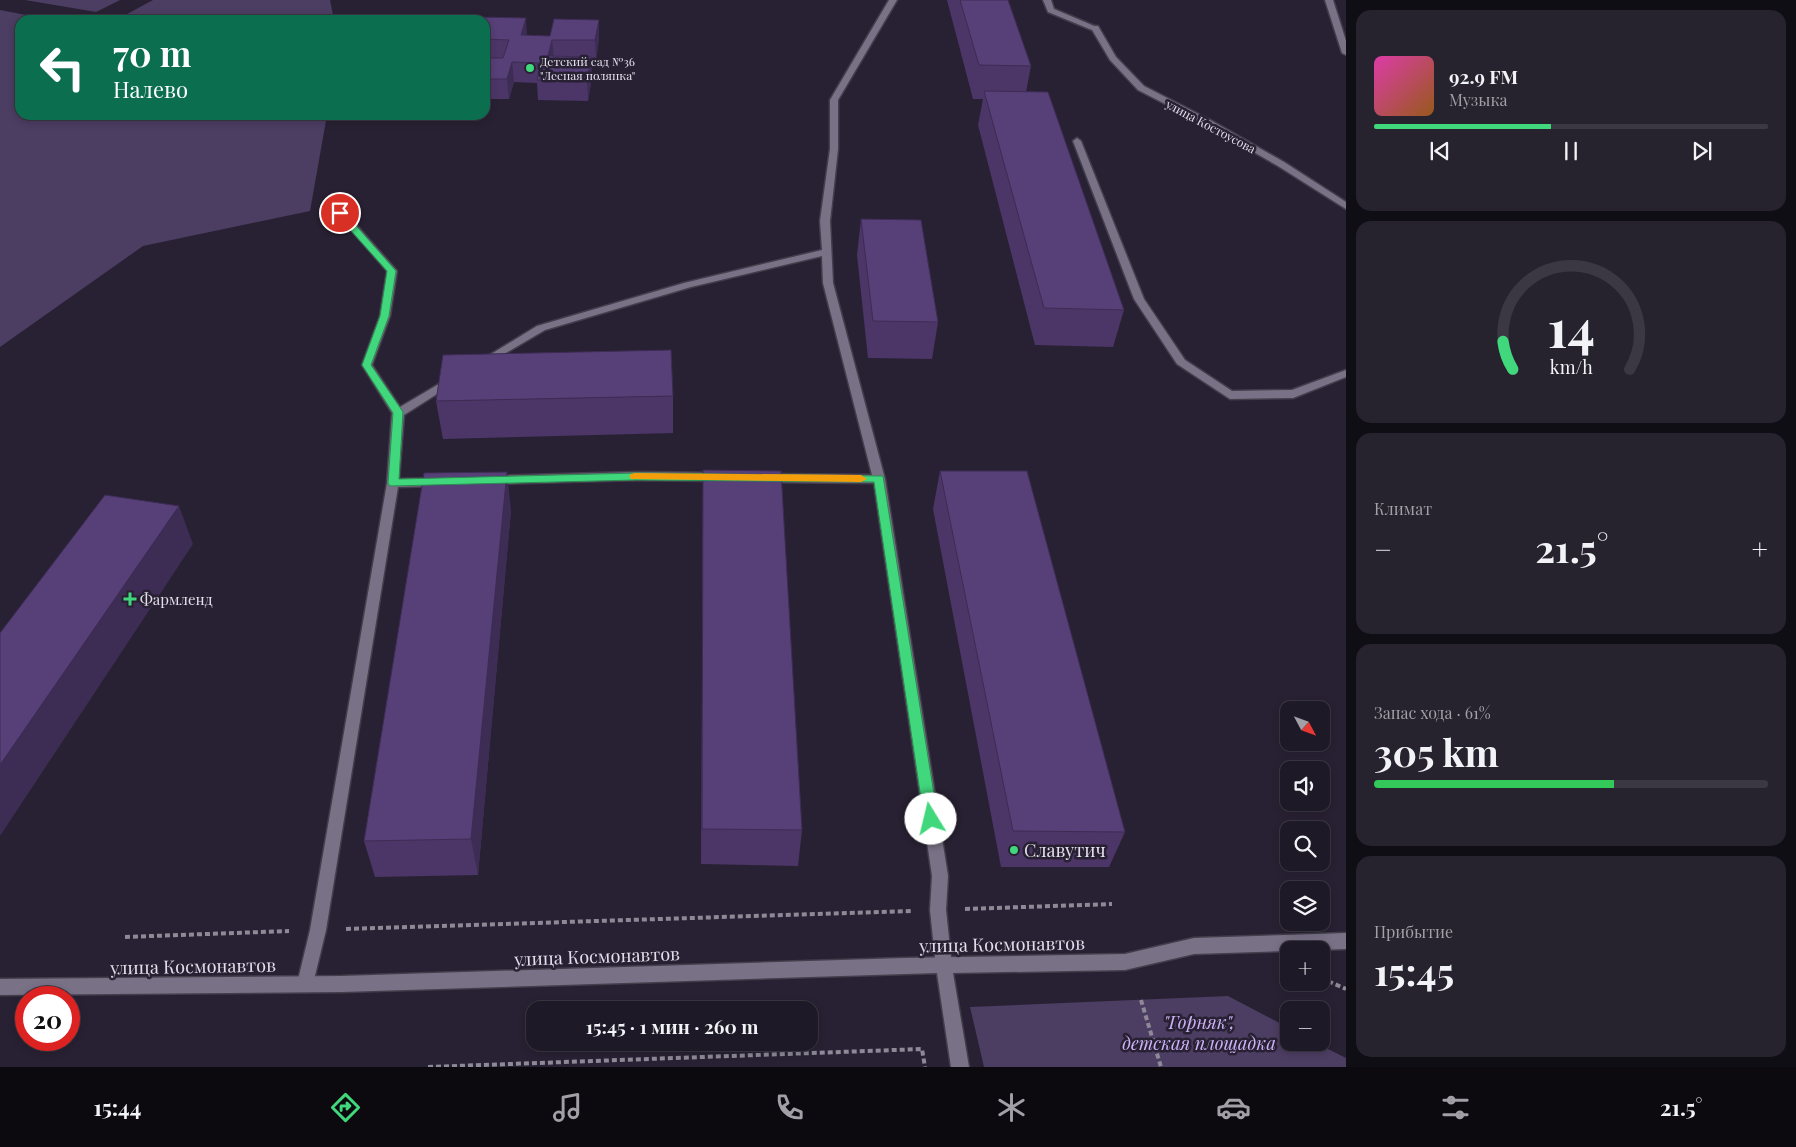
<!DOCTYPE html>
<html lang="ru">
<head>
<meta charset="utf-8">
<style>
  :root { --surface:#1e1926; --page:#26222e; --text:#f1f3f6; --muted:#a1a0a7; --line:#3c3843; --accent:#41d77c }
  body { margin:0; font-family:"Playfair Display",serif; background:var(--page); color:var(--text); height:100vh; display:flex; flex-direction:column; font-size:19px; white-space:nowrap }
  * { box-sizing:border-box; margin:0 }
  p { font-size:16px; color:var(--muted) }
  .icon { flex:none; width:28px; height:28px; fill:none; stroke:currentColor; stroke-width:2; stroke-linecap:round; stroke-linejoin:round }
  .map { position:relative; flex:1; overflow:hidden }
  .drawer { display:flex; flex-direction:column; gap:10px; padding:10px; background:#100e15; width:450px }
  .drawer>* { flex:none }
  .hud { position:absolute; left:15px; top:15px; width:475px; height:105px; border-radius:15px; box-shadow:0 2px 8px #0003,0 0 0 1px var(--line); background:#0b6e4f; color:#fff; overflow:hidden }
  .needle { width:32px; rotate:131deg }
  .fabs { position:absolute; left:1280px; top:701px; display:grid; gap:10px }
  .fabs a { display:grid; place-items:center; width:50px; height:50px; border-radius:10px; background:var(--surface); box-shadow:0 2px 8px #0003,0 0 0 1px var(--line); font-size:25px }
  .speed { position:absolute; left:15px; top:986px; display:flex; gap:10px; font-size:25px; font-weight:700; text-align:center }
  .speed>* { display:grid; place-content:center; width:65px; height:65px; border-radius:50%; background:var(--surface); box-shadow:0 2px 8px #0003,0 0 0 1px var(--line); line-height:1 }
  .speed .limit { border:8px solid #d22; background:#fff; color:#111 }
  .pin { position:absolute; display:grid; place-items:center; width:42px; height:42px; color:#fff; margin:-21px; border:2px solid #fff; border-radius:50%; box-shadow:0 1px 5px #0007 }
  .me { position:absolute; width:55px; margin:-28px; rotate:351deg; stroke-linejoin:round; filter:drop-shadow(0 0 4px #0008) }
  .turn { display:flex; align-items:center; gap:18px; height:105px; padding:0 15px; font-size:22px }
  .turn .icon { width:65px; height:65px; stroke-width:2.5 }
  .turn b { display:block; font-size:35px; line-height:42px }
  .big { font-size:38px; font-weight:700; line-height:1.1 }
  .drawer .widget { flex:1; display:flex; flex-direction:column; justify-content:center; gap:8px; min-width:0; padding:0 18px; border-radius:15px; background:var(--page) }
  .drawer .dial { align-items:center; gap:0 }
  .dial svg { height:130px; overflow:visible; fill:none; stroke:var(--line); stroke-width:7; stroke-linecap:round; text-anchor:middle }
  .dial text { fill:var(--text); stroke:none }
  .song { display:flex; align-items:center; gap:15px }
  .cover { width:60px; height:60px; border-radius:8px; background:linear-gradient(135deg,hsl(320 70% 55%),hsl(30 70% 35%)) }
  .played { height:5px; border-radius:2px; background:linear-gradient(90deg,var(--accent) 45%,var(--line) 45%) }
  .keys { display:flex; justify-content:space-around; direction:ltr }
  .heat { display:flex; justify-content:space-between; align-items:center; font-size:28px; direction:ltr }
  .charge { height:8px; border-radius:4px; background:linear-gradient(90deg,#34c759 61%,var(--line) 0) }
  .trip { position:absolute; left:526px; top:1001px; width:292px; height:50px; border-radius:15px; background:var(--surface); box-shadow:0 2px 8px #0003,0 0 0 1px var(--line); font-weight:700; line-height:50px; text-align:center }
  .dock { display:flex; height:80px; justify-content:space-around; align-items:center; background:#0c0a0f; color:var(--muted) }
  .dock .icon { width:35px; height:35px }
  .dock .on { color:var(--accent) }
  .dock b { font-size:22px; color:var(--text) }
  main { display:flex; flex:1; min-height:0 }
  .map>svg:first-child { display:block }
</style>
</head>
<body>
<main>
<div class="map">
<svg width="1346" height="1067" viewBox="0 0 1346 1067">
  <rect width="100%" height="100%" fill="#282133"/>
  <path fill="#4c3d62" d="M25,0H120L96,12Z
    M153,0H330L334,20H116Z
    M0,10L53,20H20V115H327L310,211L143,246L0,347Z
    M1228,996L1289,1028V1042L1316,1043L1346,1058V1067H984L970,1007Z"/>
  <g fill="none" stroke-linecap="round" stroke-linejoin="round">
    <defs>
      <path id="service" d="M889,0H897L838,100V149L830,221L833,283L885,479L948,876L946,910L952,967L950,973L944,975L938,973L936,967L930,910L932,876L874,483L766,482L760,478L766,474L872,475L823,283L822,256L691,287L545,330L487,364L483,365L478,362L537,326L684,283L822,250L820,221L830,149V100Z
        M1043,0H1051L1054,9L1099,28L1092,30L1048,12Z
        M1325,0H1333L1346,41V55L1342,53Z
        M1077,138L1081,141L1144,299L1185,360L1232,391L1292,390L1346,370V377L1293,398L1230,399L1177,364L1134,299L1073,141Z
        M341,210L344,211L397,271L390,316L372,365L400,407L449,378H457L459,380L404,415L399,479L438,478L444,482L438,486L398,487L326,930L313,984L311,990L305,992L299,990L297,984L310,930L387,483L392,413L362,365L380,316L387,271L338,215L336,213Z
        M637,472L721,473L727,477L721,481L637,480L491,484L485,480L491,476Z"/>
      <path id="minor" d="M1092,26H1098L1116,57L1144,86L1212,121L1284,162L1346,202V209L1278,166L1206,125L1138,90L1110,60L1091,28Z
        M1346,933V949L1194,954L1125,970L953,973L969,1067H951L937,973L342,992L0,995V979L342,976L904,958L1125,954L1194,938Z"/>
    </defs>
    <use href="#service" stroke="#433d4c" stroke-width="3"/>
    <use href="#minor" stroke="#433d4c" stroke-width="3"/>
    <path stroke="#8e8997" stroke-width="4" stroke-dasharray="5 3" stroke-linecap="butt" d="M965,909L1112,904
      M346,929L911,911
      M125,937L289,931
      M1321,978L1346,989
      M1141,1000L1161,1067
      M428,1067L922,1049L925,1067"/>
    <use href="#service" fill="#797186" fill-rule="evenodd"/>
    <use href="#minor" fill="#797186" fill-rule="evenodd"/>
  </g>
  <path fill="#4b3667" d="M947,0H1008L1031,66L1026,92L1124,310L1113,347L1035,345L978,125L983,99H973Z
    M485,20L527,35L599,39L596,60H591L592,77L588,101L538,100L537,83L514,82L509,99H485Z
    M861,219L938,322L932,359L868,358L857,255Z
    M673,396V433L443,439L436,401Z
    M703,470L802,830L798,866L701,864Z
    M940,471L1125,832L1109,867H1001L933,509Z
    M511,510L478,875L375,877L364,841Z"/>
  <path fill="#3d2c54" d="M526,18L527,38L521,35Z
    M599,20V39L596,60L595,40Z
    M552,40L554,59L548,56Z
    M591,57L592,77L588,101L587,81Z
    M512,62L514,82L509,99L507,79Z
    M507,472L511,510L478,875L471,839Z
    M179,506L193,544L0,836V765Z"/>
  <path fill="#573f78" stroke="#3d2c54" d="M960,0H1008L1031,66L979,65Z
    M480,17L526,18L521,35L550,36L554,19L599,20L595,40H552L548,56L591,57L587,81L537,80L541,63L512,62L507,79H485V58H503L509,40L485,39V20H479Z
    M984,91L1048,92L1124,310L1044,308Z
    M861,219L921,220L938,322L873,321Z
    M671,350L673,396L436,401L443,355Z
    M703,470L781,471L802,830L702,829Z
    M940,471H1027L1125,832L1013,831Z
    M507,472L471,839L364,841L424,473Z
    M105,495L179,506L0,765V633Z"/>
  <path fill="#41d77c" stroke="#2a8c51" d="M340,211L344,212L396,271L389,316L371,365L403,412L399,479L637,473L883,476L938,819L936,823L931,825L926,823L924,819L874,482L637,480L390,486L388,483L393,413L362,365L380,316L387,271L337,215V212Z"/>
  <path fill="#f59e0b" d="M635,473L861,475L867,479L861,482L631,479L629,476L631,474Z"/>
  <g fill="#41d77c" stroke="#282133" stroke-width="2">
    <circle cx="530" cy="68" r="5"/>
    <path d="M127.5 591.5h5v5h5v5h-5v5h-5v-5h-5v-5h5z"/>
    <circle cx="1014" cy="850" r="5"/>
  </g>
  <g text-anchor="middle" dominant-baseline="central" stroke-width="5" stroke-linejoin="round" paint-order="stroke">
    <g font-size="12" fill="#e2deea" stroke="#282133" text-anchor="start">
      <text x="540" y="61">Детский сад №36<tspan x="540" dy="14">"Лесная полянка"</tspan></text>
    </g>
    <g font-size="12" fill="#e2deea" stroke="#282133">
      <text transform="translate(1211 126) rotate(28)">улица Костоусова</text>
    </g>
    <g font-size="15" fill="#e2deea" stroke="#282133" text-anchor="start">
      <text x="140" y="599">Фармленд</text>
    </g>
    <g font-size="18" fill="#e2deea" stroke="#282133" text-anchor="start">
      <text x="1024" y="850">Славутич</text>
    </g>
    <g font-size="18" fill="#e2deea" stroke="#282133">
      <text transform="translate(1002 944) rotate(-1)">улица Космонавтов</text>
      <text transform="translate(597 956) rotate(-2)">улица Космонавтов</text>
      <text transform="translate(193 966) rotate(-1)">улица Космонавтов</text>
    </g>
    <g font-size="18" font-style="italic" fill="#ceb3f9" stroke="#282133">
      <text x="1199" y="1022">"Горняк",<tspan x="1199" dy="21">детская площадка</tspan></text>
    </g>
  </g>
</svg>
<div class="fabs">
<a><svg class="needle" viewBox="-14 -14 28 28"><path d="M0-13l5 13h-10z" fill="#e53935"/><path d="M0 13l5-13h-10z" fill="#a1a0a7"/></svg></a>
<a><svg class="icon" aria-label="sound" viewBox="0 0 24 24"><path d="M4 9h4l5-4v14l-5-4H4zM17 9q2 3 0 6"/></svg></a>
<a><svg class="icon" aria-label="search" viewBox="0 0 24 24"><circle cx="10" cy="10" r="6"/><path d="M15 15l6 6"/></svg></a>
<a><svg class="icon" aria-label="layers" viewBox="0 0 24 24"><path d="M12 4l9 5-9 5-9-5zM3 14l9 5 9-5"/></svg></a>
<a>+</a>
<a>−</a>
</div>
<div class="speed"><div class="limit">20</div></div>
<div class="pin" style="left:340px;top:213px;background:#d93025"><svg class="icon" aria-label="arrive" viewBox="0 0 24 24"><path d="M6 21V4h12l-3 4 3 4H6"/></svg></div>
<svg class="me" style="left:931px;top:819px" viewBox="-20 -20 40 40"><circle r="19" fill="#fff"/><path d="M0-13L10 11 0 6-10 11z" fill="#41d77c"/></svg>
<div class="trip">15:45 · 1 мин · 260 m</div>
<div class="hud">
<div class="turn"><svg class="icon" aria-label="left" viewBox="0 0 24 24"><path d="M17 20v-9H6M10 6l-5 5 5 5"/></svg><div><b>70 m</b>Налево</div></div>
</div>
</div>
<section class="drawer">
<div class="widget">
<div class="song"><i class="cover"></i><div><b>92.9 FM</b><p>Музыка</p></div></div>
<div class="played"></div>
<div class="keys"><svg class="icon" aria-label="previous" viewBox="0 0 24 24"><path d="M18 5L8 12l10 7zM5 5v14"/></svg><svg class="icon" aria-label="pause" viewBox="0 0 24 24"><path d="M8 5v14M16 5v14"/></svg><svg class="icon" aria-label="next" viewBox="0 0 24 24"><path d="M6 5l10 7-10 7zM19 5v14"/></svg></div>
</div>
<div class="widget dial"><svg viewBox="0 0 100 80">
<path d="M14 69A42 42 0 1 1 86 69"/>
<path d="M14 69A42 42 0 0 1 8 52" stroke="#41d77c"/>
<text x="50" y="56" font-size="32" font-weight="700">14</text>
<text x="50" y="72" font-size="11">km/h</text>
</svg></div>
<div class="widget"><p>Климат</p>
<div class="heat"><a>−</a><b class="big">21.5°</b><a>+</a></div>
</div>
<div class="widget"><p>Запас хода · 61%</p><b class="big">305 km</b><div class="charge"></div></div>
<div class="widget"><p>Прибытие</p><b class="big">15:45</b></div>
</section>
</main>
<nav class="dock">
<b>15:44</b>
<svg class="icon on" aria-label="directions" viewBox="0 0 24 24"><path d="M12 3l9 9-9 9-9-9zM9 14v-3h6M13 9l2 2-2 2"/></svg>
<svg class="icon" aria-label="music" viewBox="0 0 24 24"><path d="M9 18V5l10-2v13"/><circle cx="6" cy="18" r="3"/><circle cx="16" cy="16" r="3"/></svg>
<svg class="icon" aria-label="phone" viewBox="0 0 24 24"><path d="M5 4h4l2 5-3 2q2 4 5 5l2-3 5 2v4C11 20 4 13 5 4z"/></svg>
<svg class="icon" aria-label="climate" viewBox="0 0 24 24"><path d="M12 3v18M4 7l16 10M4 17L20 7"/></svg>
<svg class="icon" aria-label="car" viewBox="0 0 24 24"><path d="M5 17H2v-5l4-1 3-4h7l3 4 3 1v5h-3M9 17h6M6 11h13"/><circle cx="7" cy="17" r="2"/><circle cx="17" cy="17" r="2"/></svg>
<svg class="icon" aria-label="filters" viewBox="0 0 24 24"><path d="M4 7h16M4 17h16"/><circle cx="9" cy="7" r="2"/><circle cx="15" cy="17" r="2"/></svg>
<b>21.5°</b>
</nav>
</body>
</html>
